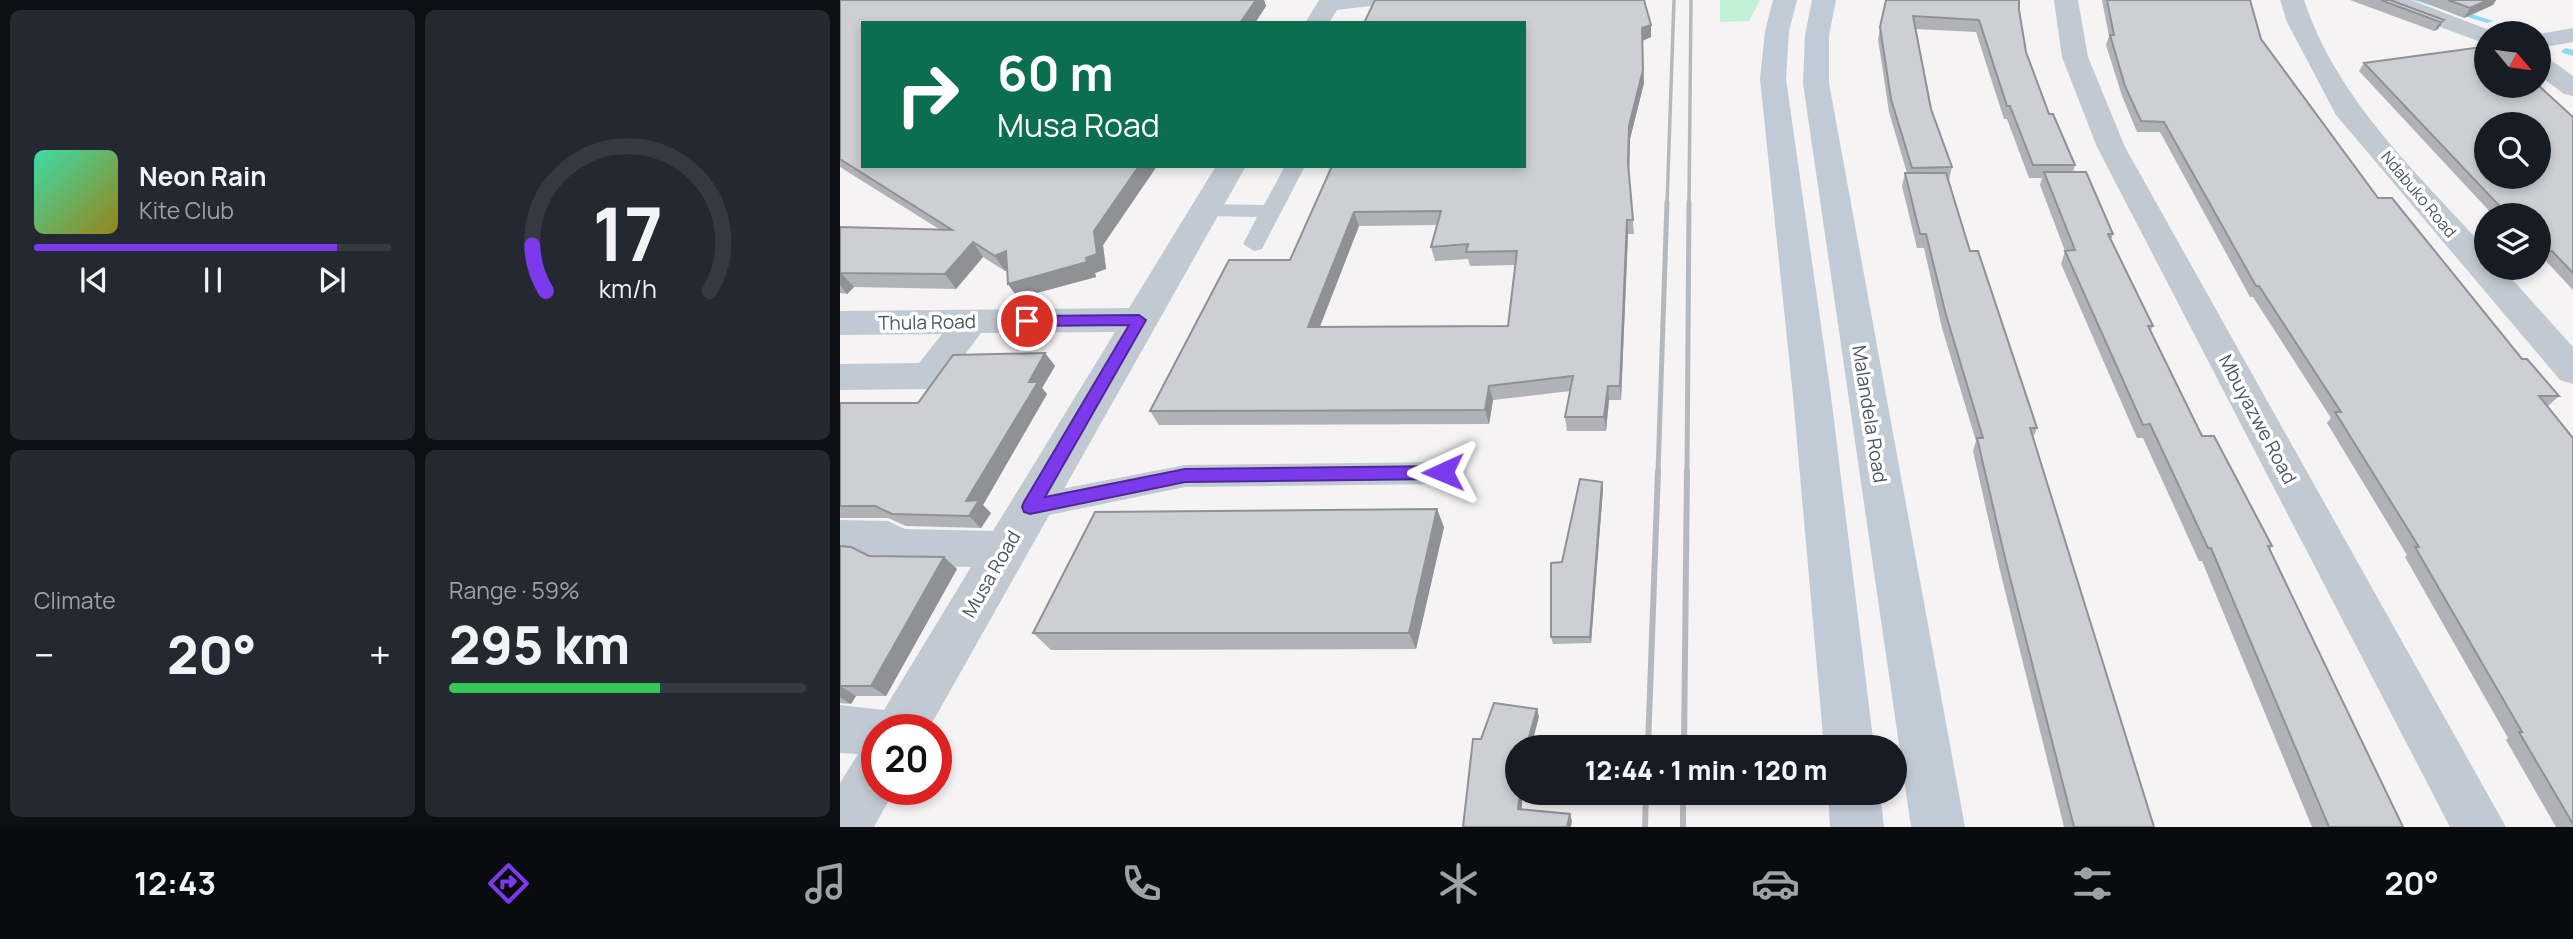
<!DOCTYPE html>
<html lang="en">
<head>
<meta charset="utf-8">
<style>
  :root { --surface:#171b24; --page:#242831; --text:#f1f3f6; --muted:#9ea1a6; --line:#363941; --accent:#7c3aed }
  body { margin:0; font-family:Manrope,sans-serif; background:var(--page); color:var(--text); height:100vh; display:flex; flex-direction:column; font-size:26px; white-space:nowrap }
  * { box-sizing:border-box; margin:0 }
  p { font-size:23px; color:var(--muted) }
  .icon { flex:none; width:38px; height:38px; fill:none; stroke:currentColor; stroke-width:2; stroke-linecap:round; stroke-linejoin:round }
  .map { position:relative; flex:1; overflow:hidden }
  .side { display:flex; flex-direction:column; gap:10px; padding:10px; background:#0d0f14; width:840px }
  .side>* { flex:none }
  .banner { position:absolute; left:21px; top:21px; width:665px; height:147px; border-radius:0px; box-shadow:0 4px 10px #0003; background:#0b6e4f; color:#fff; overflow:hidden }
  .needle { width:46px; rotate:119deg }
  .tools { position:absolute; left:1634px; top:21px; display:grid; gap:14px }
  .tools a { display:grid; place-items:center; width:77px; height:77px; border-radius:50%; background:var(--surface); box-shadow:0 4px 10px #0003; font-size:35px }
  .speed { position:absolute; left:21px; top:714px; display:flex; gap:14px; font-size:35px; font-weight:700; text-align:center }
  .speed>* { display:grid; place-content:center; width:91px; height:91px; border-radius:50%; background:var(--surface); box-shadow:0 4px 10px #0003; line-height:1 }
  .speed .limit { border:10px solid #d22; background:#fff; color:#111 }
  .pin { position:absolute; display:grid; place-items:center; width:60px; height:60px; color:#fff; margin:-30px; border:4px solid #fff; border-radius:50%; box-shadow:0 2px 7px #0007 }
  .me { position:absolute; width:77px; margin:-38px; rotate:269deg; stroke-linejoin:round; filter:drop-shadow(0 0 5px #0008) }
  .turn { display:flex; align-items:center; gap:24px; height:147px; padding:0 21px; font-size:32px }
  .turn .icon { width:91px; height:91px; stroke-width:2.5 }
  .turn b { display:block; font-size:49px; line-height:60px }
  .big { font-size:52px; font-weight:800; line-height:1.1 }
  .side .tile { flex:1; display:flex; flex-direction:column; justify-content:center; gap:10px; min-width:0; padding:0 24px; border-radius:10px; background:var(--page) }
  .side .dial { align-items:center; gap:0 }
  .dial svg { height:182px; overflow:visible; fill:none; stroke:var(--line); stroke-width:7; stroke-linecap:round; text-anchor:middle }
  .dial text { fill:var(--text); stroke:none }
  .song { display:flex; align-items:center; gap:21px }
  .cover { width:84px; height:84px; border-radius:10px; background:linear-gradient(135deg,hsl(160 70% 55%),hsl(50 70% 35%)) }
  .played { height:7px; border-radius:4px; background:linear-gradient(90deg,var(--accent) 85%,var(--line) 85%) }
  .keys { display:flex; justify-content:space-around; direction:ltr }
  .heat { display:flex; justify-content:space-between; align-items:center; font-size:38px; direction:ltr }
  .charge { height:10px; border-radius:5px; background:linear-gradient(90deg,#34c759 59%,var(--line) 0) }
  .side .tiles { flex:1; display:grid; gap:10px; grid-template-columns:repeat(2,1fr) }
  .trip { position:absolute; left:665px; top:735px; width:402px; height:70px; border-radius:35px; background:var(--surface); box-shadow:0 4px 10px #0003; font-weight:800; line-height:70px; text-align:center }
  .tab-bar { display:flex; height:112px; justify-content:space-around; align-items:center; background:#090b0e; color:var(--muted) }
  .tab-bar .icon { width:49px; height:49px }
  .tab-bar .on { color:var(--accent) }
  .tab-bar b { font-size:32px; color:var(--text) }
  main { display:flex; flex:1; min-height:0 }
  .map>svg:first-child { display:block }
</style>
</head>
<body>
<main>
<section class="side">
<div class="tiles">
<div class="tile">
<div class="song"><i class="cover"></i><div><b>Neon Rain</b><p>Kite Club</p></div></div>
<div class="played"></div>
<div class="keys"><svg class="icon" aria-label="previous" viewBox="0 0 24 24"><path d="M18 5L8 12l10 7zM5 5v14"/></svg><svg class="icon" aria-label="pause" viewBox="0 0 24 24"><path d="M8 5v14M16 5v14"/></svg><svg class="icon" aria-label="next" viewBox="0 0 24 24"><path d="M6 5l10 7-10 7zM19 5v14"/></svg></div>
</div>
<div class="tile dial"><svg viewBox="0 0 100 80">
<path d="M14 69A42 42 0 1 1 86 69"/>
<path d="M14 69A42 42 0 0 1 8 49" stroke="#7c3aed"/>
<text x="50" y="56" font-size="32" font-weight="700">17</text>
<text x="50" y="72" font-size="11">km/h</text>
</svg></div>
<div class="tile"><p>Climate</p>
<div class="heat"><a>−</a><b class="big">20°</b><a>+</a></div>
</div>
<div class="tile"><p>Range · 59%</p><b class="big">295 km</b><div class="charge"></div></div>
</div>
</section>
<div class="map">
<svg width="1733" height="827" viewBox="0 0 1733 827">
  <rect width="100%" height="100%" fill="#f5f3f3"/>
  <path fill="#c3f1d5" d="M880,0H920L909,21L880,22Z"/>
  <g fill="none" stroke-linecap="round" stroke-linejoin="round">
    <path fill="#90daee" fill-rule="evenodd" d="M1573,0H1586L1654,21L1647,23Z
      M1726,48L1733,50V56L1723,53L1721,51Z"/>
    <path fill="#c1cad2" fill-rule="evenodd" d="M498,0H611L603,5L531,6L487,11L479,6L481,3Z
      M445,166H465L422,249L414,251L403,244L417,217L365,216L354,210L365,204L424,205Z
      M603,462L613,465L617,473L613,481L603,484L345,487L190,519L180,515L176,507L180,499L190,495L345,465Z"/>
    <path fill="#c1cad2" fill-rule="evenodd" d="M479,0H503L489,23H465Z
      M1214,0H1238L1248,57L1285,147L1666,827H1610L1257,147L1222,57Z
      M1440,0H1464C1497,100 1578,174 1647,250V268H1662L1733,347V384L1720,380L1496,115L1447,22Z
      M1537,0H1571L1657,33H1647V43L1638,41L1541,5Z
      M1733,28V42L1699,48V34Z
      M1699,55L1708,58L1733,76V96L1724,94L1699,75Z
      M376,166H406L88,730H37V789H55L34,827H0V783L18,754L0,753V705L44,710L131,567L43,565L26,556H0V520L48,521L65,529L153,531L275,332L141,333L102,385L89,389L0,390V364L79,363L102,334L0,335V311L289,308Z"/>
    <path fill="#c1cbd6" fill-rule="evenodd" d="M933,0H957L949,31L946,79L991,396L1034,747H984L953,396L920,79L925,31Z
      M972,0H996L989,35V83L1125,827H1071L963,83L965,35Z
      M988,793H1040L1044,827H990Z"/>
    <path stroke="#b5b8bd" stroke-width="3.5" d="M827,204L834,0
      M849,204L851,0"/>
    <path stroke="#b5b8bd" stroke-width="5" d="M818,473L827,202
      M847,473L849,202"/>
    <path stroke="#b5b8bd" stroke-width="6" d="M808,747L818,471
      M844,747L847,471
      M843,793V827
      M805,827L806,793"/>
  </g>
  <path fill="#b0b2b7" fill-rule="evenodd" d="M0,0H424L426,6L415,23H23V166H317L263,245L266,269L255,273L256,277L178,298L168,284L167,270L165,271L143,257L116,289L14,287L7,294L0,293V227L99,229L0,167Z
    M1046,0L1179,10L1186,52L1209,114L1235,165L1233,172L1273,234L1271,240L1313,326L1311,330L1362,436L1432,546L1430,549L1563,827H1472L1362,561H1359L1303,438H1297L1221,264L1225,251L1200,185L1202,178H1189L1167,119H1164L1136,32L1075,29L1091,109L1112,167L1109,180L1130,251L1197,428L1193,438L1314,827H1224L1161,575L1133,451L1136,441L1102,328L1084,248H1077L1062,186L1065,173H1067L1049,112L1038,39Z
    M1262,0H1410L1421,39L1538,198L1682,359L1719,396L1707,407L1733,438V827H1716L1666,740L1668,738L1565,557L1567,555L1487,423L1491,418L1413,297H1410L1320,132H1297L1282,96L1266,45L1269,36Z
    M1510,0H1550L1604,20L1598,29L1594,31Z
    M1578,0H1656L1653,5L1624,18Z
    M684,23L811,37L802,41L804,83L790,139L789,174L794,234H788L781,400H769L766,431H727L725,417L730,391L653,400L649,424L319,425L310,411L450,260ZM597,225L591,247L595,261L628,259L630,266L675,265L668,326L480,327L519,226Z
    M1524,63L1733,117V290L1705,260H1699V215H1653L1519,71Z
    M205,353L215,366L202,388L207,394L143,505L151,513L141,528L66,526L48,518H0V403H78Z
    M763,489L751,643L713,644L711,637L722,562Z
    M604,527L576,649L211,650L193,633Z
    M0,546L29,556L104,557L117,569L46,696H16L11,704L0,703Z"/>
  <path fill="#909195" d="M416,0H424L426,6L415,23H400Z
    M1648,0H1656L1653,5L1624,18L1630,8Z
    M1604,20L1598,29L1594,31L1600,22Z
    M811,25V37L802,41L804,83L790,139L789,176L788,163L789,126L802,28Z
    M299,166H317L263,245L266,269L255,273L256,277L178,298L168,284L246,258L254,231Z
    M514,212L519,226L474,341L468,327Z
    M787,220L788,234L781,400L780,386Z
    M133,242L143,257L116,289L105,274Z
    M166,251L176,266L165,271L155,256Z
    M0,273H1L14,287L7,294L0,285Z
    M205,353L215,366L202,388L207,394L143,505L151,513L141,528L129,516L126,501L189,382Z
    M649,386L653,400L649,424L645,410Z
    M768,386L769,400L766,431L764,417Z
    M762,482L763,489L751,643L750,637Z
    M597,509L604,527L576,649L569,633Z
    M104,557L117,569L46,696L31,686Z
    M0,686L16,696L11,704L0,697Z
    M697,709L699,717L691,747H686Z
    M680,793H683L681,816L678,809Z
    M730,814L732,821L731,827H727Z"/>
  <path fill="#cdcfd5" stroke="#909195" stroke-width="2" fill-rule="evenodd" d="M0,0H416L400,23H23V166H299L254,231L257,254L246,258L247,262L168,284L166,251L155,256L133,242L105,274L0,273V227L112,230L0,159Z
    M535,0H804L811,25L802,28L803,70L789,126L788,163L793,220H787L780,386H768L764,417H725L733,376L649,386L645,410L310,411L389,260H450L492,166H684V23H524ZM601,211L591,247L628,244L626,252L677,251L668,326L468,327L514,212Z
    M1046,0H1179V10L1186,52L1209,114H1213L1235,165H1193L1170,106H1167L1139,20L1073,16L1091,109L1112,167L1072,168L1051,99L1040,27Z
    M1267,0H1410L1421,39L1538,198H1552L1682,359H1687L1719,396H1699L1733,438V824L1679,732H1682L1575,547H1579L1495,412H1501L1419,286H1416L1324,122L1301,121L1285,86L1270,35H1274Z
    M1541,0H1550L1604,20L1600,22Z
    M1608,0H1648L1630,8Z
    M1642,47H1647V86H1699L1733,117V273L1712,251L1702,252L1699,249V215H1668L1524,63ZM1647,124H1699V177H1647Z
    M1204,172H1246L1273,234H1268L1313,326H1308L1362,436H1374L1432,546H1428L1563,827H1489L1371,548H1368L1310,424L1303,425L1225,251L1235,250Z
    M1065,173H1106L1130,251H1138L1197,428H1190L1314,827H1234L1166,562L1137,438H1143L1106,315L1086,234H1080Z
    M205,353L189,382H198L126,501L139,500L129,516L52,514L35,506H0V403H78L113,355Z
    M740,479L762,482L750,637H711V563L722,562Z
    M597,509L569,633H193L255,512Z
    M0,546L11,547L29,556L104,557L31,686H0Z
    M654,703L697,709L686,747H677V793H680L678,809L730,814L727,827H623L633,739H641Z"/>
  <path fill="#7c3aed" stroke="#51269a" stroke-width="2" d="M299,315L306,320L205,497L345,469L603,466L612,472L603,479L345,482L190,514L184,512L182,507L184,502L289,325L187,326L180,321L187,316Z"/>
  <g text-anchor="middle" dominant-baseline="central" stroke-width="7" stroke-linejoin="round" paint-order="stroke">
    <g font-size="16" fill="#4a5661" stroke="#fff">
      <text transform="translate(1579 194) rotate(50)">Ndabuko Road</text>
    </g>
    <g font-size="19" fill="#4a5661" stroke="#fff">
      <text transform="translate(87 322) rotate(-1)">Thula Road</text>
      <text transform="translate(1030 414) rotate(81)">Malandela Road</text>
      <text transform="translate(1418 419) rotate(62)">Mbuyazwe Road</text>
      <text transform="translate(151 574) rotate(-60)">Musa Road</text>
    </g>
  </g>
</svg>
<div class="tools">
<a><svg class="needle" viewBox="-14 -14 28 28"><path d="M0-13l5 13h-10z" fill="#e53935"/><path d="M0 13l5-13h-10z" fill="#9ea1a6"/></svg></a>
<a><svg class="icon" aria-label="search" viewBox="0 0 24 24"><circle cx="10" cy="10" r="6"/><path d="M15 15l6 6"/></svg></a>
<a><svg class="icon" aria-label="layers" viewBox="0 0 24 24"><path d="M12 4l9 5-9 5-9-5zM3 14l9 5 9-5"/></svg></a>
</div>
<div class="speed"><div class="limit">20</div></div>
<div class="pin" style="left:187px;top:321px;background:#d93025"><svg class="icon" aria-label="arrive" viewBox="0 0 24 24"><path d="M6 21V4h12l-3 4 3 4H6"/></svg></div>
<svg class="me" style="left:603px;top:472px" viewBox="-20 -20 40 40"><path d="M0-17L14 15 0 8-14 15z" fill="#7c3aed" stroke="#fff" stroke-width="4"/></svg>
<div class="trip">12:44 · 1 min · 120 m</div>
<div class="banner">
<div class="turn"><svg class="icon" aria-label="right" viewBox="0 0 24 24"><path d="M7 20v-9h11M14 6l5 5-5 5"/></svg><div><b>60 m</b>Musa Road</div></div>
</div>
</div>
</main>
<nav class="tab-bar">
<b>12:43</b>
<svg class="icon on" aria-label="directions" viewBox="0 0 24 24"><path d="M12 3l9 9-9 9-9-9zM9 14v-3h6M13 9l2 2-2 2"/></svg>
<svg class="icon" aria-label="music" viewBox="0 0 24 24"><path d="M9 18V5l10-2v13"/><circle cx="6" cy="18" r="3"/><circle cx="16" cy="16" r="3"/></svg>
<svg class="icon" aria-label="phone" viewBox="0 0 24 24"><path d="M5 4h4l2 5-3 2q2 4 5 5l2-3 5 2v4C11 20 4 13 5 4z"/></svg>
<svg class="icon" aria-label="climate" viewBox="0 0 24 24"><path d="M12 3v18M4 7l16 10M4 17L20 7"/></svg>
<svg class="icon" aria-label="car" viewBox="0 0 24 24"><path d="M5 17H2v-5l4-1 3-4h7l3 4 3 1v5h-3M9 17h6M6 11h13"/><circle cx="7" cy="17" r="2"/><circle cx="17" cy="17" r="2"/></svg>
<svg class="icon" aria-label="filters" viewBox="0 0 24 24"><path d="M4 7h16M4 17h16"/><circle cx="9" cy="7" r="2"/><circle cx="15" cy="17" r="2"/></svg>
<b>20°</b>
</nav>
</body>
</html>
